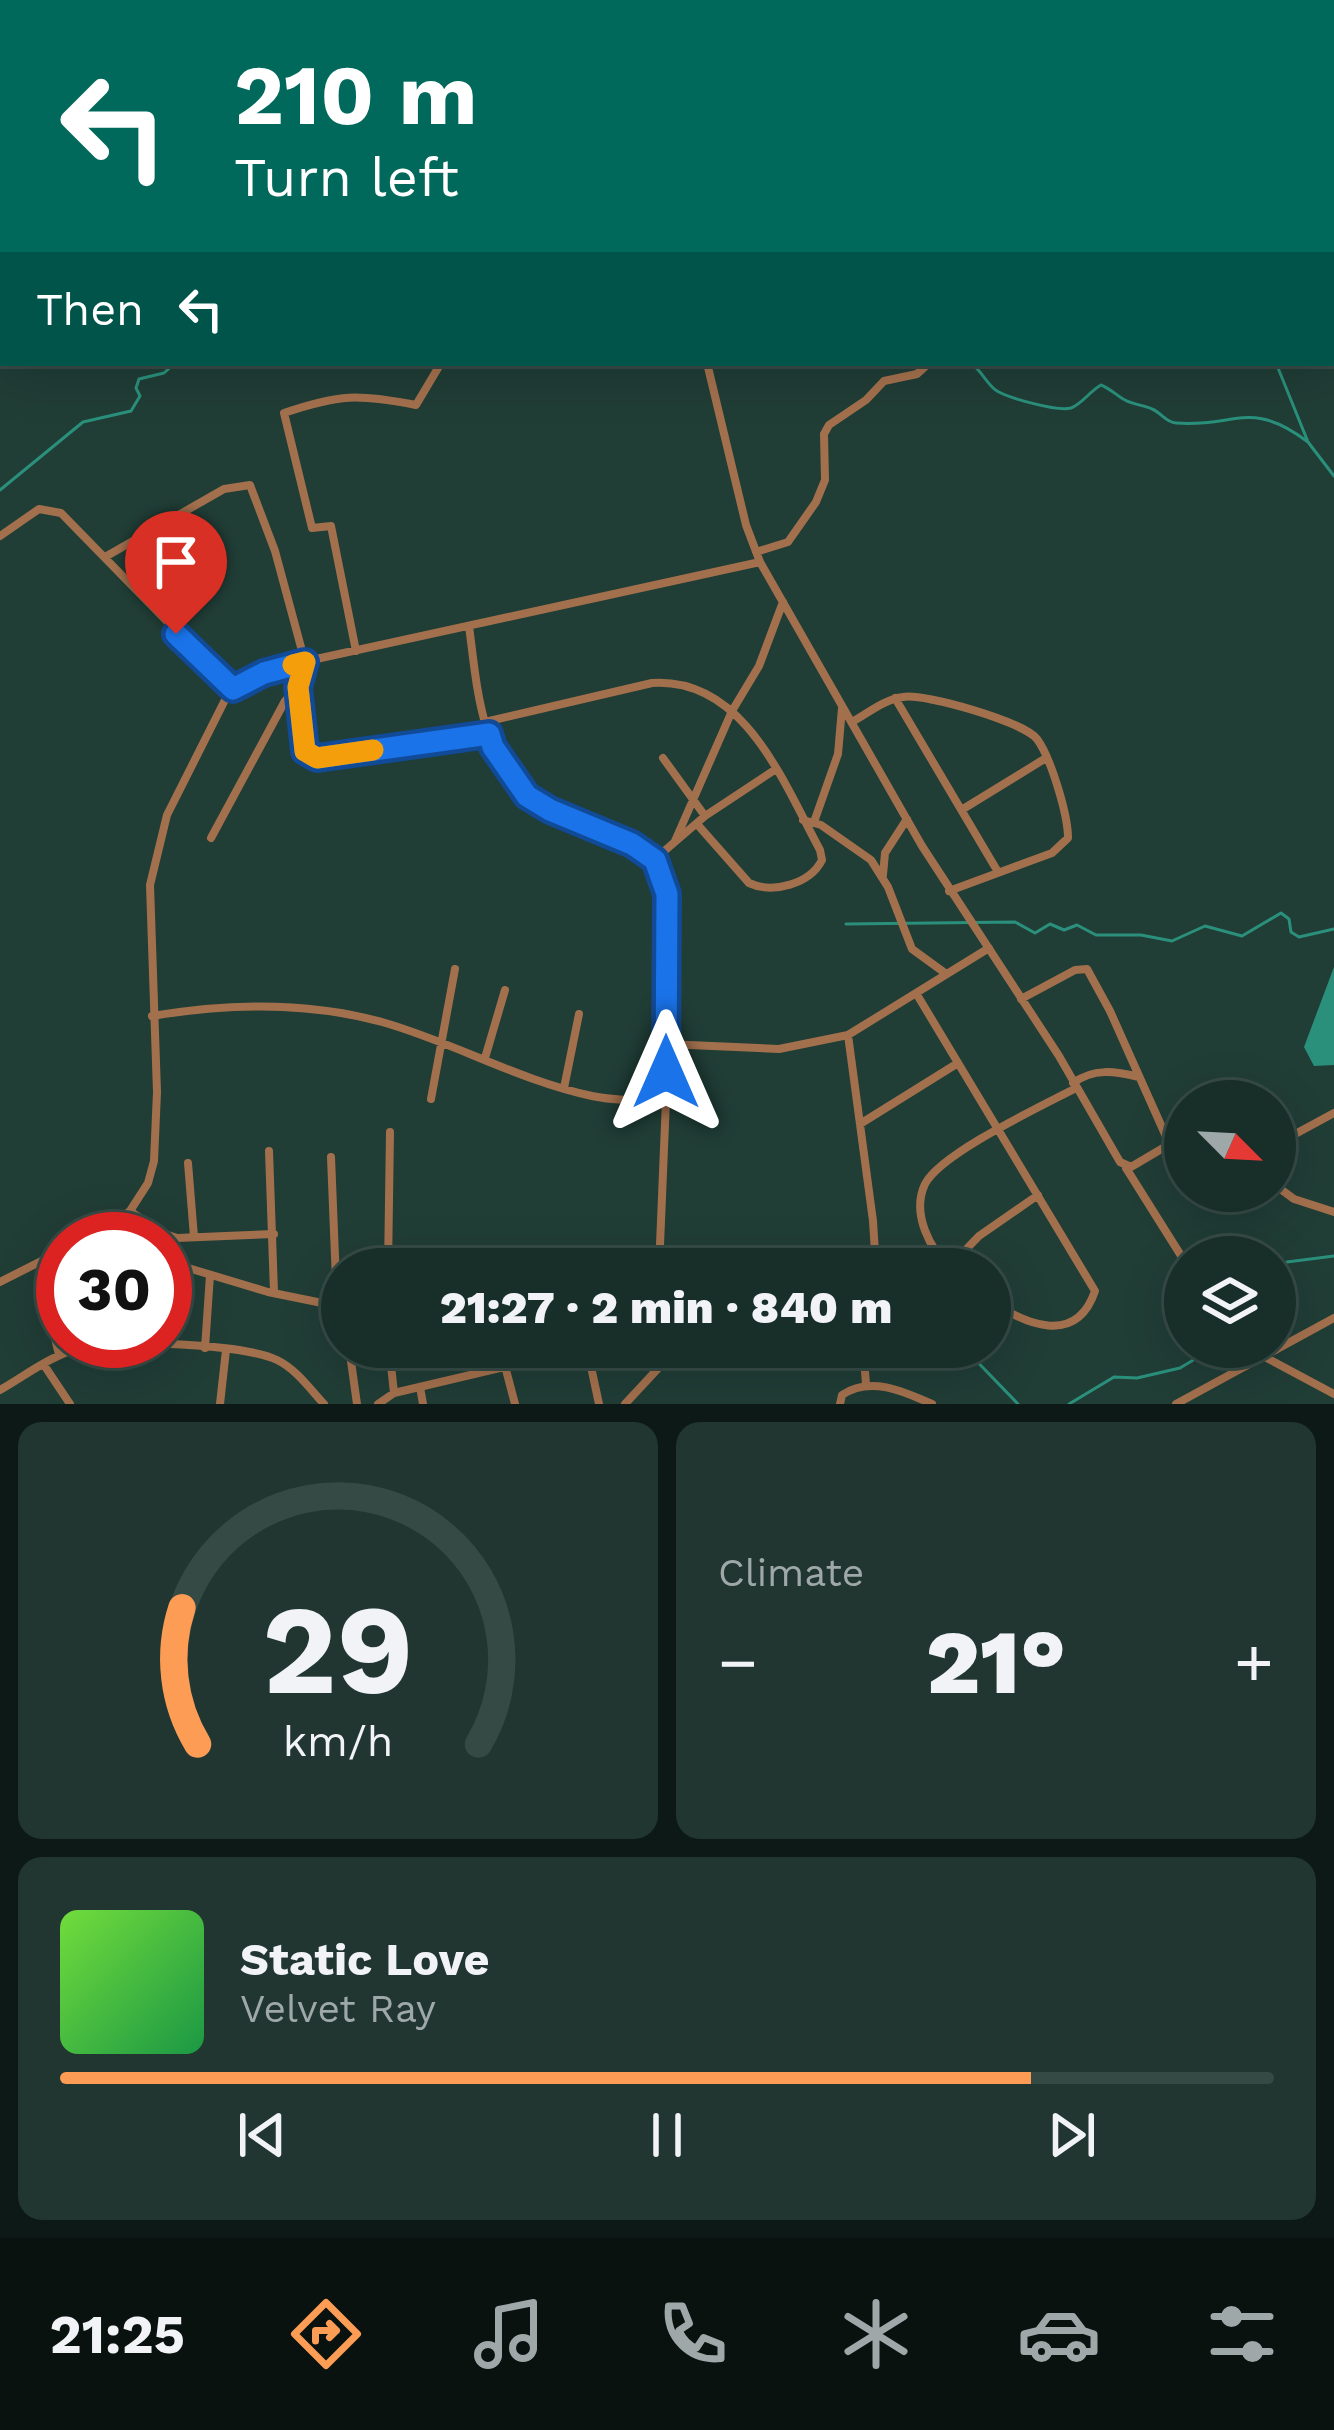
<!DOCTYPE html>
<html lang="en">
<head>
<meta charset="utf-8">
<style>
  :root { --surface:#182e28; --page:#213630; --text:#f1f3f6; --muted:#9fa8a8; --line:#364a45; --accent:#fd9c55 }
  body { margin:0; font-family:"Work Sans",sans-serif; background:var(--page); color:var(--text); height:100vh; display:flex; flex-direction:column; font-size:45px; white-space:nowrap }
  * { box-sizing:border-box; margin:0 }
  p { font-size:39px; color:var(--muted) }
  .icon { flex:none; width:66px; height:66px; fill:none; stroke:currentColor; stroke-width:2; stroke-linecap:round; stroke-linejoin:round }
  .map { position:relative; height:1404px; overflow:hidden }
  .drawer { display:flex; flex-direction:column; gap:18px; padding:18px; background:#0d1916; flex:1 }
  .drawer>* { flex:none }
  .banner { position:absolute; left:0px; top:0px; width:1335px; height:366px; box-shadow:0 12px 48px #0002,0 0 0 3px var(--line); background:#00695c; color:#fff; overflow:hidden }
  .needle { width:78px; rotate:114deg }
  .tools { position:absolute; left:1164px; top:1080px; display:grid; gap:24px }
  .tools a { display:grid; place-items:center; width:132px; height:132px; border-radius:50%; background:var(--surface); box-shadow:0 12px 48px #0002,0 0 0 3px var(--line); font-size:60px }
  .speed { position:absolute; left:36px; top:1212px; display:flex; gap:24px; font-size:60px; font-weight:700; text-align:center }
  .speed>* { display:grid; place-content:center; width:156px; height:156px; border-radius:50%; background:var(--surface); box-shadow:0 12px 48px #0002,0 0 0 3px var(--line); line-height:1 }
  .speed .limit { border:18px solid #d22; background:#fff; color:#111 }
  .pin { position:absolute; display:grid; place-items:center; width:102px; height:102px; color:#fff; margin:-123px -51px; border-radius:50% 50% 50% 0; rotate:-45deg; box-shadow:0 0 12px #0007 }
  .pin .icon { rotate:45deg }
  .me { position:absolute; width:132px; margin:-66px; rotate:0deg; stroke-linejoin:round; filter:drop-shadow(0 0 9px #0008) }
  .turn { display:flex; align-items:center; gap:42px; height:252px; padding:0 36px; font-size:54px }
  .turn .icon { width:156px; height:156px; stroke-width:2.5 }
  .turn b { display:block; font-size:84px; line-height:102px }
  .then { display:flex; align-items:center; height:114px; padding:0 36px; background:#0003; gap:24px; font-size:45px }
  .big { font-size:90px; font-weight:800; line-height:1.1 }
  .drawer .card { flex:1; display:flex; flex-direction:column; justify-content:center; gap:18px; min-width:0; padding:0 42px; border-radius:24px; background:var(--page) }
  .drawer .dial { align-items:center; gap:0 }
  .dial svg { height:312px; overflow:visible; fill:none; stroke:var(--line); stroke-width:7; stroke-linecap:round; text-anchor:middle }
  .dial text { fill:var(--text); stroke:none }
  .song { display:flex; align-items:center; gap:36px }
  .cover { width:144px; height:144px; border-radius:18px; background:linear-gradient(135deg,hsl(100 70% 55%),hsl(140 70% 35%)) }
  .played { height:12px; border-radius:6px; background:linear-gradient(90deg,var(--accent) 80%,var(--line) 80%) }
  .keys { display:flex; justify-content:space-around; direction:ltr }
  .heat { display:flex; justify-content:space-between; align-items:center; font-size:66px; direction:ltr }
  .drawer .tiles { flex:1; display:grid; gap:18px; grid-template-columns:1fr 1fr }
  .card:last-child { grid-column:span 2 }
  .trip { position:absolute; left:321px; top:1248px; width:690px; height:120px; border-radius:60px; background:var(--surface); box-shadow:0 12px 48px #0002,0 0 0 3px var(--line); font-weight:800; line-height:120px; text-align:center }
  .menu { display:flex; height:192px; justify-content:space-around; align-items:center; background:#0a1210; color:var(--muted) }
  .menu .icon { width:84px; height:84px }
  .menu .selected { color:var(--accent) }
  .menu b { font-size:54px; color:var(--text) }
  .map>svg:first-child { display:block }
</style>
</head>
<body>
<div class="map">
<svg width="1334" height="1404" viewBox="0 0 1334 1404">
  <rect width="100%" height="100%" fill="#203d36"/>
  <path fill="#2a907c" d="M1334,967V1065L1314,1066L1304,1047Z"/>
  <g fill="none" stroke-linecap="round" stroke-linejoin="round">
    <path stroke="#2a907c" stroke-width="3" d="M1181,0V3
      M0,76L3,78
      M0,179H3
      M221,363H230
      M971,363C982,371 987,385 997,391C1009,398 1058,412 1071,408C1082,404 1090,391 1101,385C1111,389 1117,396 1125,400C1134,405 1144,405 1152,409C1162,413 1165,422 1176,423C1235,428 1250,398 1308,442
      M1276,363L1308,442L1334,476
      M0,490L83,422L131,411L140,396L136,388L139,379L164,373L175,363
      M846,924L1015,922L1035,933L1050,924L1064,930L1077,925L1096,935H1141L1172,941L1205,926L1242,936L1281,913L1289,919L1291,932L1299,937L1334,929
      M816,1269H818
      M1275,1270L1287,1262L1334,1256
      M963,1347L1018,1404
      M1069,1404L1114,1377L1137,1378L1180,1368L1200,1356L1201,1347"/>
    <path stroke="#a3704d" stroke-width="8" d="M231,0L238,3
      M450,0V3
      M500,0L501,3
      M621,0L622,3
      M678,0L679,3
      M813,0L816,3
      M166,3L167,0
      M287,3L288,0
      M360,3V0
      M1058,3L1059,0
      M1221,3V0
      M1332,45L1334,44
      M0,46L3,47
      M1332,139L1334,138
      M0,217L3,216
      M1332,226L1334,225
      M1332,343L1334,345
      M707,363L746,525L760,562L922,846L1059,1056L1120,1162L1131,1167L1185,1135
      M0,536L39,509L61,513L233,689
      M756,552L788,542L816,502L825,480L824,434L829,425L866,400L884,381L917,374L929,363
      M105,557L224,489L250,485L275,551L305,662L298,687L305,751L317,758L489,734
      M469,626C477,686 480,754 529,797C563,828 623,825 654,859C659,865 662,876 666,884V1100L659,1269
      M356,651L331,526L312,528L284,413C340,394 357,394 416,405L441,363
      M895,698L998,872
      M485,722L652,683C744,677 783,782 820,850L822,860C810,884 773,894 749,883L697,824
      M852,722C868,713 885,699 903,697C925,693 1024,722 1037,739C1051,758 1068,815 1068,838L1052,853L949,891
      M663,758L705,816
      M963,809L1046,758
      M803,820L821,825L871,860L888,887L912,949L945,973
      M814,822L838,754L842,708
      M211,838L285,701L297,688
      M675,841L732,711L759,666L783,602
      M655,859L705,816L776,769
      M883,875L885,853L907,819
      M916,993L1095,1291C1076,1347 1024,1324 990,1300
      M1021,999L1075,970L1087,969L1110,1011L1169,1143
      M152,1016C229,1003 306,1001 382,1022C453,1042 520,1081 592,1096C616,1101 641,1100 666,1100
      M848,1035L873,1221L876,1269
      M666,1044L779,1049L848,1035L989,948
      M485,1058L505,990
      M1073,1083C1094,1068 1114,1071 1139,1077
      M564,1088L579,1014
      M431,1099L455,969
      M860,1124L958,1063
      M1275,1145L1334,1113
      M269,1151L274,1292
      M331,1157L337,1306
      M188,1163L194,1237
      M1126,1168L1185,1262
      M1275,1185L1294,1199L1334,1212
      M130,1211L162,1233L177,1238L274,1234
      M86,1239L130,1211L148,1183L154,1161L157,1092L150,885L167,815L228,694L240,682L298,663L760,562
      M165,1261L268,1292L342,1307
      M949,1267L979,1236L1038,1195
      M388,1269L390,1132
      M951,1269C930,1249 911,1214 925,1184C941,1153 1042,1106 1076,1088
      M0,1282L63,1250
      M44,1292L59,1355
      M349,1347L357,1404
      M389,1347L394,1393
      M863,1347L866,1384
      M205,1348L210,1275
      M587,1348L599,1404
      M1263,1356L1334,1394
      M44,1365L70,1404
      M505,1366L515,1404
      M420,1387L423,1404
      M0,1390C26,1375 53,1354 83,1347C118,1339 245,1344 277,1360C296,1369 310,1389 324,1404
      M220,1404L226,1350
      M378,1404L394,1393L589,1347
      M625,1404L678,1347
      M840,1404L842,1395C870,1376 903,1391 932,1404
      M1176,1404L1334,1318"/>
  </g>
  <g fill="none" stroke-linecap="round" stroke-linejoin="round">
    <defs>
      <path id="route" d="M176,634L233,689L264,673L305,662L298,687L305,751L317,758L489,734L493,747L527,796L550,810L632,844L655,860L667,894L666,1072"/>
    </defs>
    <use href="#route" stroke="#114b97" stroke-width="30"/>
    <use href="#route" stroke="#1a73e8" stroke-width="21"/>
    <path stroke="#f59e0b" stroke-width="21" d="M293,665L305,662L298,687L305,751L317,758L373,750"/>
  </g>
</svg>
<div class="tools">
<a><svg class="needle" viewBox="-14 -14 28 28"><path d="M0-13l5 13h-10z" fill="#e53935"/><path d="M0 13l5-13h-10z" fill="#9fa8a8"/></svg></a>
<a><svg class="icon" aria-label="layers" viewBox="0 0 24 24"><path d="M12 4l9 5-9 5-9-5zM3 14l9 5 9-5"/></svg></a>
</div>
<div class="speed"><div class="limit">30</div></div>
<div class="pin" style="left:176px;top:634px;background:#d93025"><svg class="icon" aria-label="arrive" viewBox="0 0 24 24"><path d="M6 21V4h12l-3 4 3 4H6"/></svg></div>
<svg class="me" style="left:666px;top:1072px" viewBox="-20 -20 40 40"><path d="M0-17L14 15 0 8-14 15z" fill="#1a73e8" stroke="#fff" stroke-width="4"/></svg>
<div class="trip">21:27 · 2 min · 840 m</div>
<div class="banner">
<div class="turn"><svg class="icon" aria-label="left" viewBox="0 0 24 24"><path d="M17 20v-9H6M10 6l-5 5 5 5"/></svg><div><b>210 m</b>Turn left</div></div>
<div class="then">Then<svg class="icon" aria-label="left" viewBox="0 0 24 24"><path d="M17 20v-9H6M10 6l-5 5 5 5"/></svg></div>
</div>
</div>
<section class="drawer">
<div class="tiles">
<div class="card dial"><svg viewBox="0 0 100 80">
<path d="M14 69A42 42 0 1 1 86 69"/>
<path d="M14 69A42 42 0 0 1 10 34" stroke="#fd9c55"/>
<text x="50" y="56" font-size="32" font-weight="700">29</text>
<text x="50" y="72" font-size="11">km/h</text>
</svg></div>
<div class="card"><p>Climate</p>
<div class="heat"><a>−</a><b class="big">21°</b><a>+</a></div>
</div>
<div class="card">
<div class="song"><i class="cover"></i><div><b>Static Love</b><p>Velvet Ray</p></div></div>
<div class="played"></div>
<div class="keys"><svg class="icon" aria-label="previous" viewBox="0 0 24 24"><path d="M18 5L8 12l10 7zM5 5v14"/></svg><svg class="icon" aria-label="pause" viewBox="0 0 24 24"><path d="M8 5v14M16 5v14"/></svg><svg class="icon" aria-label="next" viewBox="0 0 24 24"><path d="M6 5l10 7-10 7zM19 5v14"/></svg></div>
</div>
</div>
</section>
<nav class="menu">
<b>21:25</b>
<svg class="icon selected" aria-label="directions" viewBox="0 0 24 24"><path d="M12 3l9 9-9 9-9-9zM9 14v-3h6M13 9l2 2-2 2"/></svg>
<svg class="icon" aria-label="music" viewBox="0 0 24 24"><path d="M9 18V5l10-2v13"/><circle cx="6" cy="18" r="3"/><circle cx="16" cy="16" r="3"/></svg>
<svg class="icon" aria-label="phone" viewBox="0 0 24 24"><path d="M5 4h4l2 5-3 2q2 4 5 5l2-3 5 2v4C11 20 4 13 5 4z"/></svg>
<svg class="icon" aria-label="climate" viewBox="0 0 24 24"><path d="M12 3v18M4 7l16 10M4 17L20 7"/></svg>
<svg class="icon" aria-label="car" viewBox="0 0 24 24"><path d="M5 17H2v-5l4-1 3-4h7l3 4 3 1v5h-3M9 17h6M6 11h13"/><circle cx="7" cy="17" r="2"/><circle cx="17" cy="17" r="2"/></svg>
<svg class="icon" aria-label="filters" viewBox="0 0 24 24"><path d="M4 7h16M4 17h16"/><circle cx="9" cy="7" r="2"/><circle cx="15" cy="17" r="2"/></svg>
</nav>
</body>
</html>
